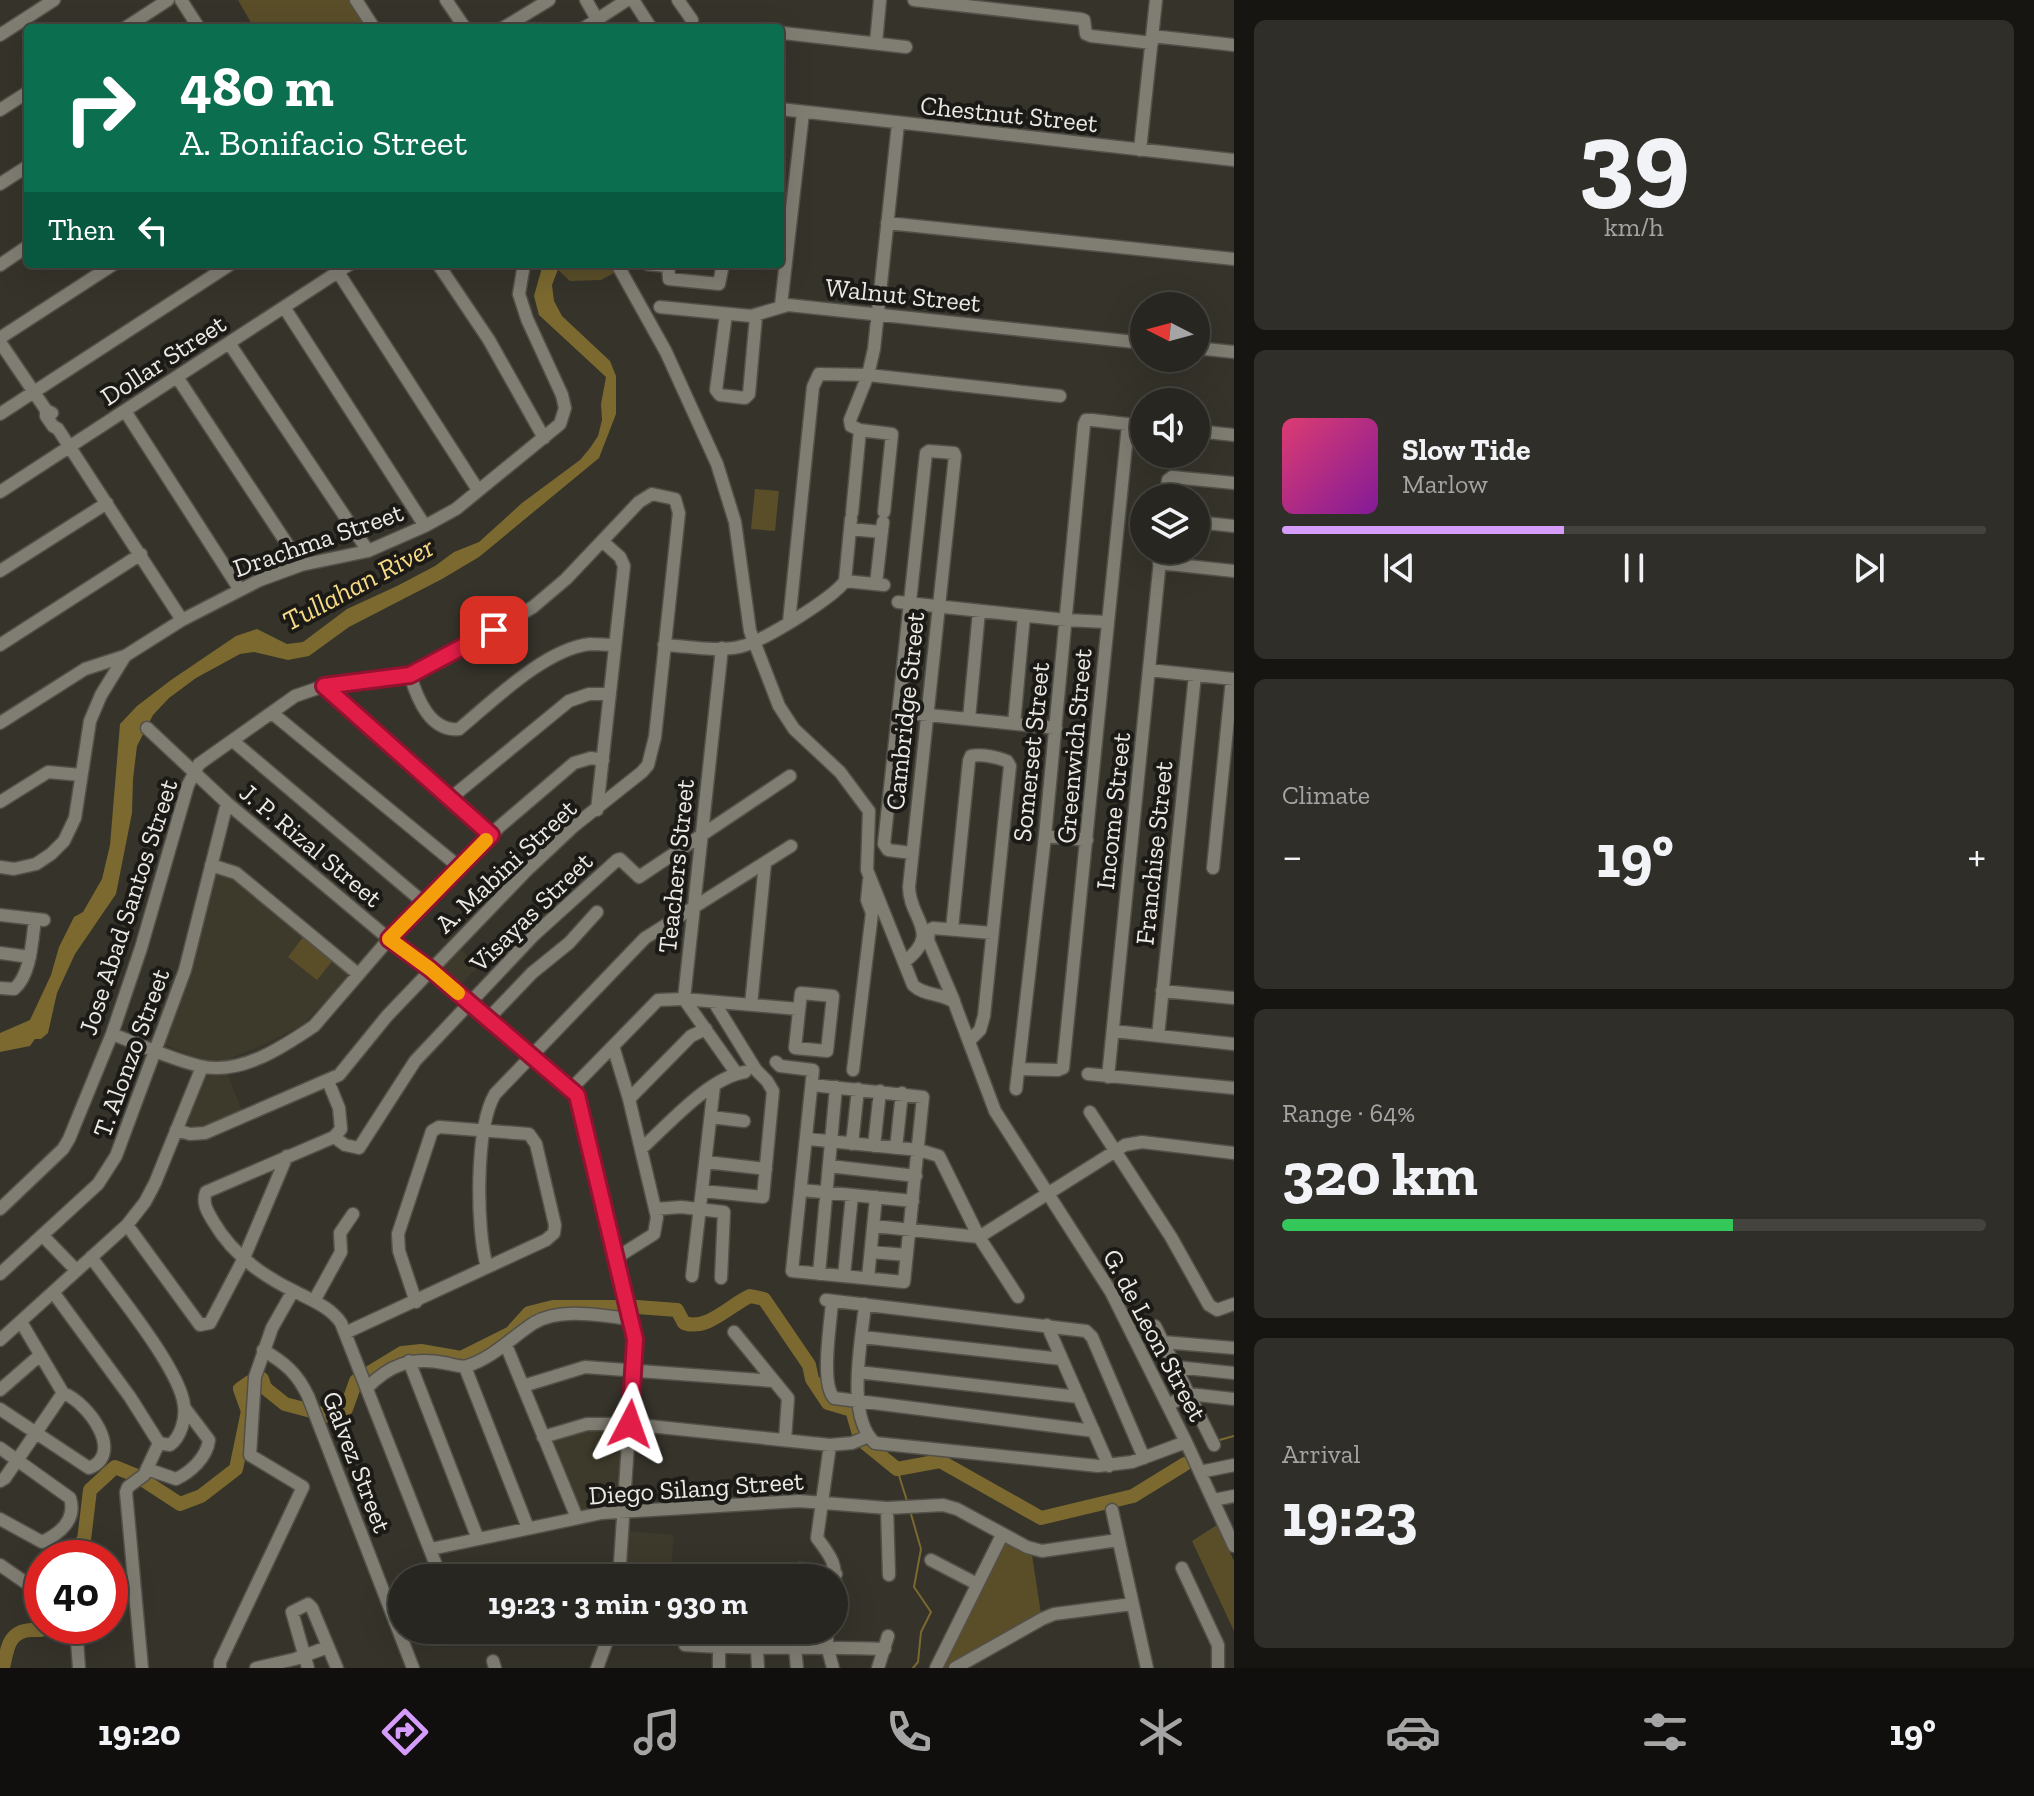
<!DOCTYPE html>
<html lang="en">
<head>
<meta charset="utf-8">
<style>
  :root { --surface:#282620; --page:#302e29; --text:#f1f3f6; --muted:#a5a5a5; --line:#44433e; --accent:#d59cfb }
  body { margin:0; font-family:"Zilla Slab",serif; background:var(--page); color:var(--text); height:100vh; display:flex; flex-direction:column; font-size:30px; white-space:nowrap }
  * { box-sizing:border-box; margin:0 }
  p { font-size:26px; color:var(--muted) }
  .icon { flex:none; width:44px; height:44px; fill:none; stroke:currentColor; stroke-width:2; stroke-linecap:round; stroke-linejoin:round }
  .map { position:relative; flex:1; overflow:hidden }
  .drawer { display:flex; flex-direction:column; gap:20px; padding:20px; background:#161512; width:800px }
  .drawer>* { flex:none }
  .hud { position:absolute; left:24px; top:24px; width:760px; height:244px; border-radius:8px; box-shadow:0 8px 32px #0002,0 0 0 2px var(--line); background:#0b6e4f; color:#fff; overflow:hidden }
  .needle { width:52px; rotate:276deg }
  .fabs { position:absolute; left:1130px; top:292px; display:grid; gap:16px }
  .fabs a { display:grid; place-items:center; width:80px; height:80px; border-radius:50%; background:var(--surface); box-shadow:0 8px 32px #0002,0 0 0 2px var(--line); font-size:40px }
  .speed { position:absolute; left:24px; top:1540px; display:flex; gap:16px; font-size:40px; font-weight:700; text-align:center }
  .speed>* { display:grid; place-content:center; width:104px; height:104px; border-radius:50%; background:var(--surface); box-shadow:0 8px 32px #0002,0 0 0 2px var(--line); line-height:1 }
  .speed .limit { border:12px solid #d22; background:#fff; color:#111 }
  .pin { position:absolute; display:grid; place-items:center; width:68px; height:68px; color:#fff; margin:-34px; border-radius:16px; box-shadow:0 4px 12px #0006 }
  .me { position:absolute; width:88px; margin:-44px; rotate:4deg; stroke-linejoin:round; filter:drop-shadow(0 0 6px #0008) }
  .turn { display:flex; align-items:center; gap:28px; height:168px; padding:0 24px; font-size:36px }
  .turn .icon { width:104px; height:104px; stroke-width:2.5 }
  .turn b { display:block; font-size:56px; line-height:68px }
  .then { display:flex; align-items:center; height:76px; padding:0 24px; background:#0003; gap:16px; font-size:30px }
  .big { font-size:60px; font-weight:800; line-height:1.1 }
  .drawer .widget { flex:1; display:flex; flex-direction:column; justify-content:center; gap:12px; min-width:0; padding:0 28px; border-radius:12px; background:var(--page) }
  .drawer .dial { align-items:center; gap:0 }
  .dial b { font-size:104px; line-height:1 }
  .song { display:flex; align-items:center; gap:24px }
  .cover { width:96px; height:96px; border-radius:12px; background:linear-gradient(135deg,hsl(340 70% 55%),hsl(290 70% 35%)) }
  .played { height:8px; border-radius:4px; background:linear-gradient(90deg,var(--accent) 40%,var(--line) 40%) }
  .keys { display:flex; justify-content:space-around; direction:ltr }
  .heat { display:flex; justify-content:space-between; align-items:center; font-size:44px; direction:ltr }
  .charge { height:12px; border-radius:6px; background:linear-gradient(90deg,#34c759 64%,var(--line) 0) }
  .trip { position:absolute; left:388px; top:1564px; width:460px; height:80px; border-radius:40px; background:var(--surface); box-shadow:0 8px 32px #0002,0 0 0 2px var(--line); font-weight:800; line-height:80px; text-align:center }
  .dock { display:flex; height:128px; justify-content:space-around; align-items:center; background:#100f0d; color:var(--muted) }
  .dock .icon { width:56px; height:56px }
  .dock .current { color:var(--accent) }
  .dock b { font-size:36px; color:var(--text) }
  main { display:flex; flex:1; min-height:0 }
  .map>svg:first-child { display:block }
</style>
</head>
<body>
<main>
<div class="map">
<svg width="1234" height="1668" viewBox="0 0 1234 1668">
  <rect width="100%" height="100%" fill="#35332a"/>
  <path fill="#3e3a2b" d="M215,870L239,877L352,972L304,1024L268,1043L224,1061L205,1060L164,1045L190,971Z
    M459,947L478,967L459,986L439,967Z
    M203,1072L228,1075L243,1113L202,1129L186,1123Z
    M601,1426L627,1431L621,1505L578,1513L545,1438Z
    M629,1531L674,1535L670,1578H625Z"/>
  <path fill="#5a4e29" d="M238,0H350L364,22L355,28H254Z
    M560,264H609L614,273L601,280L570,281L557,269Z
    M755,489L779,491L775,531L751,529Z
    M304,936L333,960L317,980L288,957Z
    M1217,1525L1234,1561V1631L1192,1541Z
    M1004,1540L1032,1555L1041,1614L950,1668H940Z"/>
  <path fill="#7b6930" d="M543,264H560L552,285L554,301L562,316L610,361L616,376V414L599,458L479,557L442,579L349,627L309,656L288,660L254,652L240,654L196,678L169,698L153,715L137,746L133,779L132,813L116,894L75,954L57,993L48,1033L41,1039H35L30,1046L0,1052V1033L30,1020L51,975L59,947L74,917L83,912L102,879L110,845L120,724L137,706L171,680L236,636L257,629L287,644L303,642L347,609L397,586L435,566L454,552L479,542L522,503L580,460L590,448L598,436L602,420L601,404L606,377L539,315L534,296Z"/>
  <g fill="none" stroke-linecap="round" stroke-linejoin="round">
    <path stroke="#7b6930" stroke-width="2" d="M1216,1441L1234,1436
      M897,1469L907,1501
      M911,1514L921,1549L914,1587L931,1612L921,1632L918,1662L913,1668"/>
    <path stroke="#7b6930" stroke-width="14" d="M865,1443L897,1469L940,1461L1041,1518L1133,1496L1185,1464
      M64,1558L84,1540L90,1490L115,1467L137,1476L180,1504L201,1496L236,1469L248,1411L240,1389L250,1382L262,1379L265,1388L285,1404L330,1416L346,1409L356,1381L402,1353L421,1351L461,1358L511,1333L529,1313L553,1307H637L677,1310L684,1323C708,1331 730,1305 750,1296L764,1299L809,1365L812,1379L828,1403L852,1410L859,1434
      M3,1668C7,1650 8,1631 31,1630C39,1630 43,1631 50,1626"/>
    <defs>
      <path id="minor" d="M181,0L199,28
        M356,0L374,28
        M446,0L465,28
        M586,0L602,28
        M633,0L651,28
        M678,0L692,20
        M914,0L1081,19L1084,20L1086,34L1091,36L1152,43
        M125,28L168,0
        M503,28L549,0
        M584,28L627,0
        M783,33L906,47
        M0,35L54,0
        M1152,36L1234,45
        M876,43L880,0
        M780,109L1234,160
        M0,110L28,92
        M1140,150L1156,0
        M0,184L28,166
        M887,223L1234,259
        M438,264L489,340L544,438
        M617,264L666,352L717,464L735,522L750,631L779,706L794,729L840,772L869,811L867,870L913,985C924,996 942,993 954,1002L995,1111L1111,1292L1186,1442L1234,1546
        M647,264L668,266
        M668,264L669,279L719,284L723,264
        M0,265L28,246
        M338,272L478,490
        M781,305L803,113
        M284,307L425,526
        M660,307L751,316L788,305L1144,343
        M726,314L716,390L720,395L745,398L749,394L756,316
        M0,338L114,264
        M0,342L46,410L52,413
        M229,343L368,551
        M1196,348L1234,352
        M177,377L301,565
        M46,410V416L53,426L58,429L182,620
        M125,411L240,590
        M0,414L231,264
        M1196,431L1234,435
        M0,492L350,264
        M1166,498L1168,480L1172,477L1234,483
        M884,512L892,434L860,430L851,426L850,420L868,375L874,349L898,124
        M852,513L860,430
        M1196,522L1234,526
        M850,529L882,532
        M1159,563L1234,571
        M0,571L107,503
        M845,581L851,519
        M845,581L884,585
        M876,584L883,522
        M898,602L1066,620L1107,622
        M789,622L813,387L819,374L868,375L1060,396
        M0,645L141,554
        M664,645C688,646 716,652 739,647C761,643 833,598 845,581
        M722,648L684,999L737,1074
        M1149,670L1234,679
        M410,675C417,698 430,732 459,729C493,701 545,649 590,644C598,644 607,645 615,645
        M324,686L491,835
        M899,712L1056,728
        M272,713L458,866
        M969,719L979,611
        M0,723L85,669L125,656
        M1014,724L1024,616
        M147,728L227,803L389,939L430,969L577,1095L635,1339L619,1578
        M233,741L423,902
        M452,797L569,701L589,694H610
        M0,802L48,772L81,775
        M597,810L624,566L620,557L602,541
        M1045,836L1087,840
        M211,865L236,873L358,974
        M0,867L14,869L36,864L51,854L64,841L75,818L90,721L101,695L125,656L182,620L260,580L301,565L368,551L425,526L456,509L560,424L565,408L562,395L527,319L519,294L524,264
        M1213,868L1232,679
        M0,915L44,920
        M952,929L969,761L971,756C982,754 997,757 1007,761L1010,766L984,1016L980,1030L970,1040
        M0,953L30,957
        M904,962C943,933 909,919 909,887L955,456L954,453L929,451L926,453L884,844L888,850L912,853
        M0,988L14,989C31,975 32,941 35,919
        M1162,991L1234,998
        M801,993L833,996L827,1051L795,1048Z
        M954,1001L928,940L929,930L933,928L992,933
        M751,1005L765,863
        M487,1020L532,973L569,943L597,912
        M1113,1031L1234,1044
        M112,1034C141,1045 170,1059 200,1066C240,1076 283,1047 314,1026L389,939L499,827L574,763L591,758L603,760
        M1158,1036L1195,675
        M613,1046L629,1099L657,1217L654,1234L616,1258
        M776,1062L780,1066L813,1070L792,1271L904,1282L923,1097L812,1085
        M1018,1069L1058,1070L1063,1068L1128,425
        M853,1070L872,913L867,900L869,880
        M1088,1074L1234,1088
        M1108,1077L1161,550
        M328,1081L339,1108L341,1129L334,1137
        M572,1088L658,1000L684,999L798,1009
        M1016,1089L1045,836L1084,425L1086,420H1092L1144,426
        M629,1099L691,1036L706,1029
        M1090,1112L1171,1237L1209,1305L1217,1310L1234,1304
        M711,1117L744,1121
        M334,1137L345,1145L359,1148L415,1061L534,935L617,860L620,859L639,877L790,776
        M334,1137L206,1192C202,1203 207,1211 213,1221C232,1254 262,1276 296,1292C313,1301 330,1307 341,1323L436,1565
        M808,1139L919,1150L939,1156L979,1237L1018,1297
        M852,1144L858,1089
        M874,1146L880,1091
        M896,1148L902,1093
        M641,1149C668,1125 708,1078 745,1072
        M706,1162L766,1169
        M829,1166L916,1176
        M802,1190L913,1201
        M702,1191L763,1197L773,1091L767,1081L756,1070L714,1002
        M0,1209L63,1149L69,1139L112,1034L141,948L188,785L199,764L295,696L324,686L410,675L441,661L533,607L566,579L639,502L652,494L675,499L679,513L655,737L648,765L642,772L574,826L525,872L387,1016L339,1075L205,1133L190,1134L176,1130
        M656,1209L681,1207L724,1212L721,1278
        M127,1225L200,1325L210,1323L243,1260L287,1156
        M874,1226L979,1237L1125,1145L1142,1142L1234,1153
        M42,1235L76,1270
        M871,1252L907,1255
        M487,1267C476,1229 475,1128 495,1094L645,938L791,846
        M0,1274L98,1184L116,1156L185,970L227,803
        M819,1274L836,1087
        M692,1276L714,1086
        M844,1276L852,1195
        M868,1278L876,1197
        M53,1292L130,1397L159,1443L170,1445C181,1437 186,1418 184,1405C180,1369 114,1289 91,1257
        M826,1300L1086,1331L1092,1337L1144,1458
        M314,1301L341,1252L340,1233L353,1214
        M832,1301C831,1322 820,1383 834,1398L1094,1431
        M865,1304C862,1340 845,1416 875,1443L1098,1466L1132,1462L1186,1442
        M21,1322L63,1393
        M1047,1325L1109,1466
        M1155,1326L1214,1445
        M734,1332L788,1398L785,1440
        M345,1333L546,1240L554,1233L555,1225L536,1144L529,1134L439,1127L432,1131L398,1234L399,1251L416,1302
        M862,1337L1062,1359
        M0,1340L127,1225L145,1202L155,1183L202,1067
        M1163,1342L1234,1348
        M506,1345L577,1518
        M263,1350C285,1363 297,1373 308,1396L413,1668
        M409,1361L478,1539
        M465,1367L528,1528
        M1176,1367L1234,1373
        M858,1372L1079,1397
        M523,1386L585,1367L773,1381
        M367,1388C389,1365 411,1357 444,1363C451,1364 460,1368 467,1366C493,1358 512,1337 534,1323C561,1307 601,1316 631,1319
        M0,1390L39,1356
        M1168,1405L1189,1394L1234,1399
        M0,1409L89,1468C125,1454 89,1403 63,1393
        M543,1437L587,1424H630L830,1445L852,1443L869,1436
        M830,1445L817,1538C830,1555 838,1565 834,1587
        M0,1448L70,1498C77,1520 59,1534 42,1542L0,1519
        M147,1469L176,1479C191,1472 207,1457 209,1440L184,1407
        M1200,1472L1234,1465
        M0,1481L5,1478L63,1393
        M1214,1500L1234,1496
        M887,1508L889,1575
        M1112,1510L1147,1668
        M431,1549L602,1513L799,1501L887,1508L943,1505L957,1509L1027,1547L1042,1551L1118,1540
        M931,1560L977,1584
        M0,1565L42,1594
        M1182,1568L1218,1645V1668
        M579,1578L619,1572
        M797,1578L800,1569L836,1574
        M76,1626L79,1668
        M827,1630V1646L833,1668
        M685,1645C753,1650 817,1646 885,1649
        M719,1648V1668
        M795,1648L797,1668
        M757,1650L758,1668
        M493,1661L495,1668
        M142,1668L126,1492L128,1487L144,1475L159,1443
        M220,1668V1662L303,1487L250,1455L255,1377L272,1328L293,1291
        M256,1668L295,1659L328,1647
        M308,1668L292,1612L308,1604L312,1608L337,1668
        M597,1668L611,1630
        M878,1668L888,1636
        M936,1668L1002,1535
        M955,1668L1042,1619L1054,1614L1132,1604"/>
    </defs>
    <use href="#minor" stroke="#535049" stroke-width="15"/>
    <use href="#minor" stroke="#807d73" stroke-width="12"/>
  </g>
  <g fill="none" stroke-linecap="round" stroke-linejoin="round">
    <defs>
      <path id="route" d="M494,630L410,675L324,686L491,835L389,939L430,969L577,1095L635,1339L630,1424"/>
    </defs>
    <use href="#route" stroke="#92132f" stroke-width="20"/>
    <use href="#route" stroke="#e11d48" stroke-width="14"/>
    <path stroke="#f59e0b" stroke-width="14" d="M458,993L430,969L389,939L486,840"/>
  </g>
  <g text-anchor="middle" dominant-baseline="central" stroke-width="8" stroke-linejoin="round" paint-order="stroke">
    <g font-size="26" fill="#ebeae4" stroke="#1c1a16">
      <text transform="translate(1009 114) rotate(6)">Chestnut Street</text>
      <text transform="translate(903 295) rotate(6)">Walnut Street</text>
      <text transform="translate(163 360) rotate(-33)">Dollar Street</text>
      <text transform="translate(318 540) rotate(-19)">Drachma Street</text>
      <text transform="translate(905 711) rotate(-84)">Cambridge Street</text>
      <text transform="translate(1074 746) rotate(-85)">Greenwich Street</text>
      <text transform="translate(1031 752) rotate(-84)">Somerset Street</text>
      <text transform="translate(1113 811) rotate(-84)">Income Street</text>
      <text transform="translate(311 845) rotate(40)">J. P. Rizal Street</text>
      <text transform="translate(1154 853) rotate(-84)">Franchise Street</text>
      <text transform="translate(506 866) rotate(-43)">A. Mabini Street</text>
      <text transform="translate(676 866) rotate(-84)">Teachers Street</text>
      <text transform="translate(128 907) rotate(-72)">Jose Abad Santos Street</text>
      <text transform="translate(531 912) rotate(-44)">Visayas Street</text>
      <text transform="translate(131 1053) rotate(-70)">T. Alonzo Street</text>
      <text transform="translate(1155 1335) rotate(62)">G. de Leon Street</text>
      <text transform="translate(357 1462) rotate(69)">Galvez Street</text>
      <text transform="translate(696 1488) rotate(-4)">Diego Silang Street</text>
    </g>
    <g font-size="28" font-style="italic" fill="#f6db86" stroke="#1c1a16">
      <text transform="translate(358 584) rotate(-28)">Tullahan River</text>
    </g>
  </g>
</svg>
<div class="fabs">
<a><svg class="needle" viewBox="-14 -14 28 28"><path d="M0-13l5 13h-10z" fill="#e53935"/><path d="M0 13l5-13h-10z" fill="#a5a5a5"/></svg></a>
<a><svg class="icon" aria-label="sound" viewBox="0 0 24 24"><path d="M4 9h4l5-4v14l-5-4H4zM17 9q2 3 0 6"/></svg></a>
<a><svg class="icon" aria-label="layers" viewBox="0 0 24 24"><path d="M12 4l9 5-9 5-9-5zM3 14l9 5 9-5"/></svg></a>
</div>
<div class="speed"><div class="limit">40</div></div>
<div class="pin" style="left:494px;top:630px;background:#d93025"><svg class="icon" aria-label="arrive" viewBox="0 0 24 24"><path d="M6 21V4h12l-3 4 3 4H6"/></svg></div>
<svg class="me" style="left:630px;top:1424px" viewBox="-20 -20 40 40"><path d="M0-17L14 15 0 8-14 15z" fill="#e11d48" stroke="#fff" stroke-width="4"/></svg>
<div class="trip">19:23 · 3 min · 930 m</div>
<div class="hud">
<div class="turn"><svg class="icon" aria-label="right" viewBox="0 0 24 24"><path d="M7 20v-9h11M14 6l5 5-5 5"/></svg><div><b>480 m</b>A. Bonifacio Street</div></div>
<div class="then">Then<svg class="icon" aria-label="left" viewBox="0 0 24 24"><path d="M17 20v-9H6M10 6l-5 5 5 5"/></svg></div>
</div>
</div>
<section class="drawer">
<div class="widget dial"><b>39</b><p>km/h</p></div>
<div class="widget">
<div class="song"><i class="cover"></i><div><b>Slow Tide</b><p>Marlow</p></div></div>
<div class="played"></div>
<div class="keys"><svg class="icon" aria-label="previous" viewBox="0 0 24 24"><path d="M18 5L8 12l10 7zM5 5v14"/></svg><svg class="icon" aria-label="pause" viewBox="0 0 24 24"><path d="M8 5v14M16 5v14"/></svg><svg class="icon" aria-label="next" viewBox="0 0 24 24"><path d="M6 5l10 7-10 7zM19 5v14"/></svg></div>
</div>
<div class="widget"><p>Climate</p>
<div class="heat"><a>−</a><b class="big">19°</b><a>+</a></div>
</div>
<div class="widget"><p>Range · 64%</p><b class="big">320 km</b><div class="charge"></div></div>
<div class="widget"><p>Arrival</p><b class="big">19:23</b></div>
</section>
</main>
<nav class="dock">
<b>19:20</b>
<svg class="icon current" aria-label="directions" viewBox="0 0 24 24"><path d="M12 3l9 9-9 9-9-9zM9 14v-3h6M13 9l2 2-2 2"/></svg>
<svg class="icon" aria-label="music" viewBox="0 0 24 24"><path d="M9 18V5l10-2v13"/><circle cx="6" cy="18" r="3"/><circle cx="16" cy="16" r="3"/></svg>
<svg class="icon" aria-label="phone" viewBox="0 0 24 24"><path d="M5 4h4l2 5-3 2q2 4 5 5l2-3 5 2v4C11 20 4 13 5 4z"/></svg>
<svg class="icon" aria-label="climate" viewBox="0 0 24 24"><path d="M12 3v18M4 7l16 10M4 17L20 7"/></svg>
<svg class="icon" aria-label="car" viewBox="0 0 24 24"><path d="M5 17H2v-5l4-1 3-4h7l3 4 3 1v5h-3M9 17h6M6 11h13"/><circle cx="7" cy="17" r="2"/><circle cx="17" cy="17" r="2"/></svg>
<svg class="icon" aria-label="filters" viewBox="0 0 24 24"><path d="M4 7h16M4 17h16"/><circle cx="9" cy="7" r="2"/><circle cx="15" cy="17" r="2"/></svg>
<b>19°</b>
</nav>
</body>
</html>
